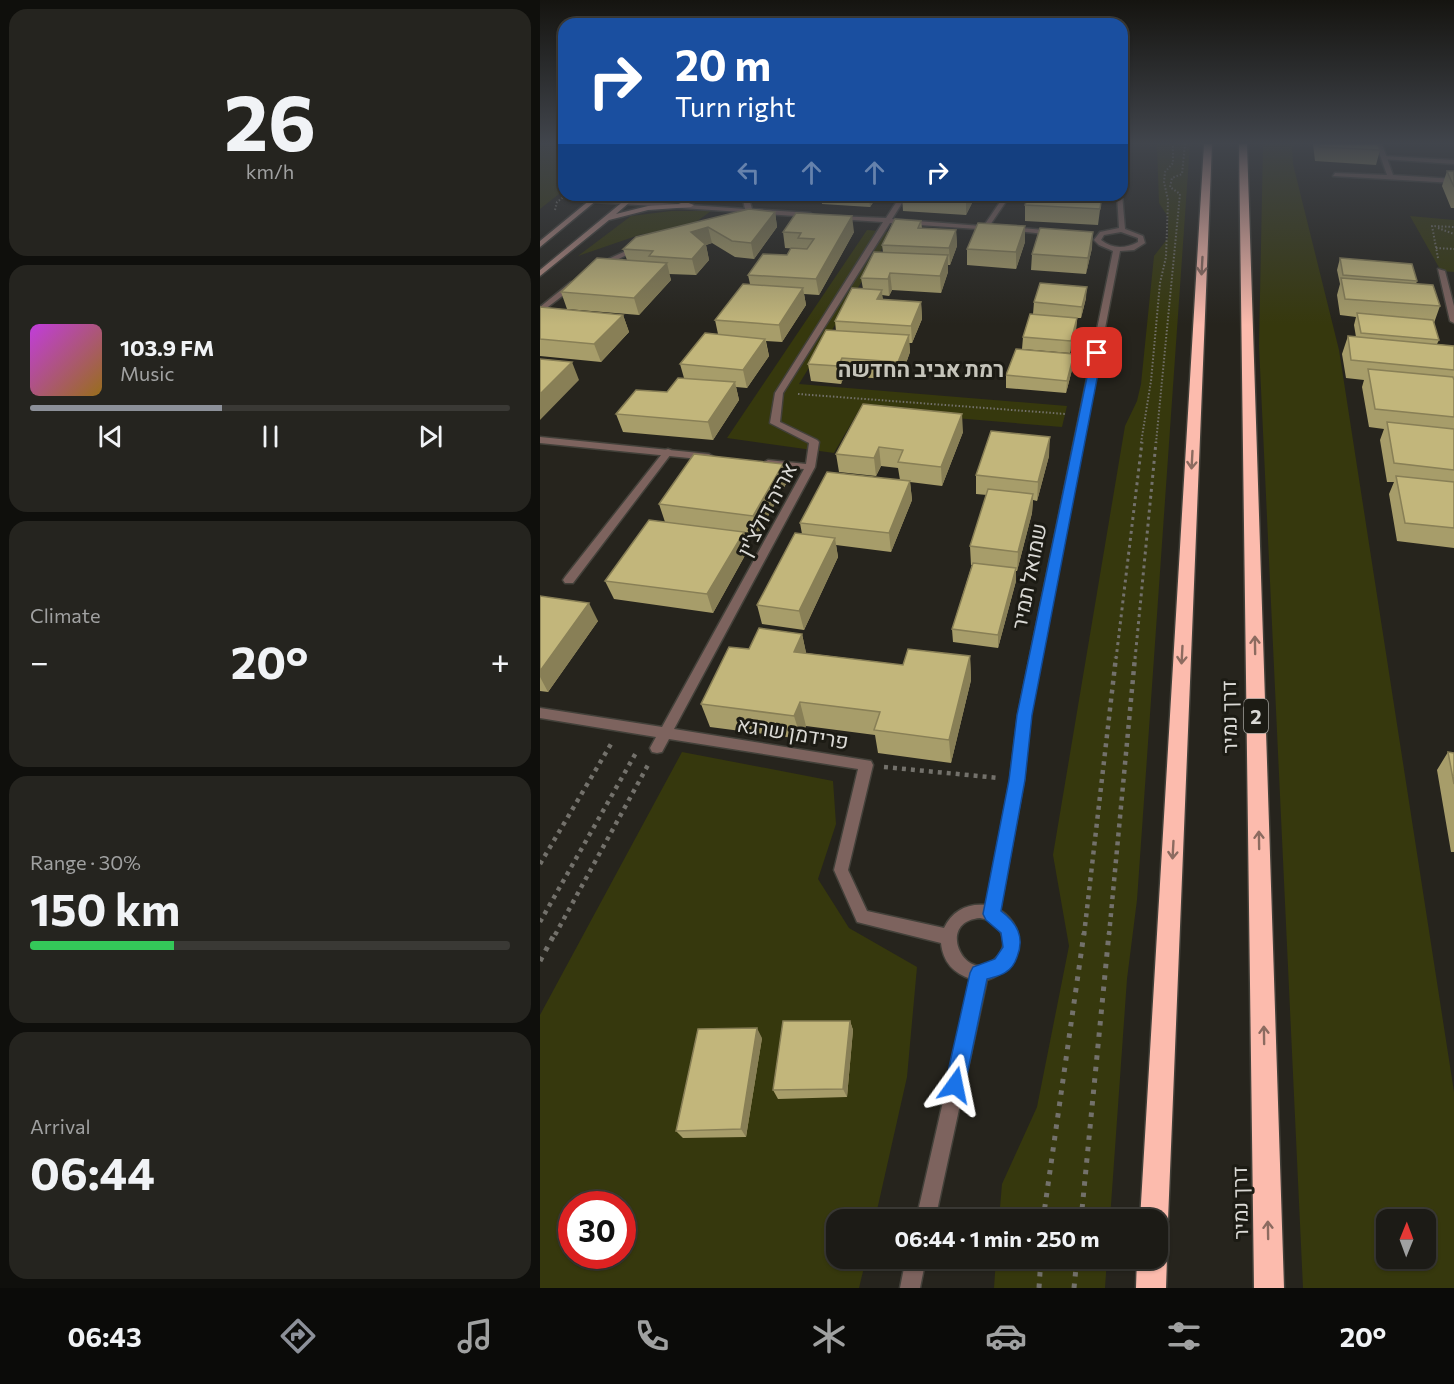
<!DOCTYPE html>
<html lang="en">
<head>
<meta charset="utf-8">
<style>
  :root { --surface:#1c1b16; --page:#25241f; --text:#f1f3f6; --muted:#a0a1a1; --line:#3a3935; --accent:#8c9099 }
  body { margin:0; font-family:Commissioner,Heebo,sans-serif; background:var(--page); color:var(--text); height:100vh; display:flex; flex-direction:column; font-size:22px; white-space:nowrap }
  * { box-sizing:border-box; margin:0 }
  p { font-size:20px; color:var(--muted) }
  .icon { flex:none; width:33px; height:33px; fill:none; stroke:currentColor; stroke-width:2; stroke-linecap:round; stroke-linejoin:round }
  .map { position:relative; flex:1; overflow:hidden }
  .panel { display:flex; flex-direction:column; gap:9px; padding:9px; background:#0f0f0c; width:540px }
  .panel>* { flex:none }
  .top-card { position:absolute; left:18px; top:18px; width:570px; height:183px; border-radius:18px; box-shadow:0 2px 4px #0004,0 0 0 2px var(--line); background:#1a4fa0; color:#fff; overflow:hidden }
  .needle { width:39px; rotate:1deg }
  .controls { position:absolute; left:836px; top:1209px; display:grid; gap:12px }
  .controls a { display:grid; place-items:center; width:60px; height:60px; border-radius:12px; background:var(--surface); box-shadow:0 2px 4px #0004,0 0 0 2px var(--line); font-size:30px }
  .speed { position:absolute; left:18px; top:1191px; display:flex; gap:12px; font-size:30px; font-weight:700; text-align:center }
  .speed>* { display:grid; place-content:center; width:78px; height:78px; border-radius:50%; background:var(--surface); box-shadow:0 2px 4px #0004,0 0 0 2px var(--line); line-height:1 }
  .speed .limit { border:9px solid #d22; background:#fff; color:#111 }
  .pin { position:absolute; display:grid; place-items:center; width:51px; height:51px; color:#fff; margin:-26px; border-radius:12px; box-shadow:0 3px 9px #0006 }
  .me { position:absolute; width:66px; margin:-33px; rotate:12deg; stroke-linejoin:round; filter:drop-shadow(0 0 4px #0008) }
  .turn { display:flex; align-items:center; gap:21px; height:126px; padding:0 18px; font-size:27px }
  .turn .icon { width:78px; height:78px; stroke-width:2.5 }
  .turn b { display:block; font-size:42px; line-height:51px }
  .lanes { display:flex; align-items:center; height:57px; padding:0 18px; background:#0003; justify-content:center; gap:30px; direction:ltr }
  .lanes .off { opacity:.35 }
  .big { font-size:45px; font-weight:700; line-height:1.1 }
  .panel .widget { flex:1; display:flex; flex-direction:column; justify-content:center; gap:9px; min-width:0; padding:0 21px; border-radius:18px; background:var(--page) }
  .panel .dial { align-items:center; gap:0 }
  .dial b { font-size:78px; line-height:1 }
  .song { display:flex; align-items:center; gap:18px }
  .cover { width:72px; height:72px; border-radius:9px; background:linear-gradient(135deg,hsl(290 70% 55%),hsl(40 70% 35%)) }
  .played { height:6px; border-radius:3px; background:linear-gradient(90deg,var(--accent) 40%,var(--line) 40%) }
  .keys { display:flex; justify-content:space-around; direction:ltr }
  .heat { display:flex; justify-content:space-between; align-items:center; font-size:33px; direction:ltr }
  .charge { height:9px; border-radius:4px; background:linear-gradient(90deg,#34c759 30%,var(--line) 0) }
  .trip { position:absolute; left:286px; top:1209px; width:342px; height:60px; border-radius:18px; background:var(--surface); box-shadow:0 2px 4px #0004,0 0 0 2px var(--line); font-weight:700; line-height:60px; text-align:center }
  .dock { display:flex; height:96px; justify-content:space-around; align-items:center; background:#0b0b09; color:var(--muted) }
  .dock .icon { width:42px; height:42px }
  .dock .on { color:var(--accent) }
  .dock b { font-size:27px; color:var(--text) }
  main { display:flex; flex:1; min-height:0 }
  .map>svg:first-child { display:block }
</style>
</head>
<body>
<main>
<section class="panel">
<div class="widget dial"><b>26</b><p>km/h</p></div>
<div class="widget">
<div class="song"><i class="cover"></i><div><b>103.9 FM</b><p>Music</p></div></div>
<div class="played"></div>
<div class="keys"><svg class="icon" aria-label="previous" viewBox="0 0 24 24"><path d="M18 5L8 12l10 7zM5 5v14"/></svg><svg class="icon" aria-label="pause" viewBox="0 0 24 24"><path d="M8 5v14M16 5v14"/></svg><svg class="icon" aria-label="next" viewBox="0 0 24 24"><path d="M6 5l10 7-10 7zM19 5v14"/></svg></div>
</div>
<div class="widget"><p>Climate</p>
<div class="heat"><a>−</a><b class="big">20°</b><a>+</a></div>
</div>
<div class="widget"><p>Range · 30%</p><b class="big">150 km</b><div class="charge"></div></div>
<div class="widget"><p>Arrival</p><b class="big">06:44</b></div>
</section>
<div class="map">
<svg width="914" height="1288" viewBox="0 0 914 1288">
  <rect width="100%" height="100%" fill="#26241d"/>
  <path fill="#36380d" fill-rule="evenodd" d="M0,144H24V190L0,209Z
    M617,144H650L597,900L587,979L570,1219H459L462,1184L497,1107L529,946L513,855L585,426L597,401L601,384L614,256L628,238V217L619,203Z
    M723,144H752L753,164L799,350L914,1092V1288H763L719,346ZM846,1220H885V1258H846Z
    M131,211H171L152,225L99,235L38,256L91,216Z
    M870,216L914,220V272L901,271Z
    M327,230L352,232L259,384L527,406L522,427L319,410L294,453L187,438Z
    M142,752L293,781L296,824L278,879L309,928L377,967L367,1077L335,1219L297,1220V1258L326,1259L319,1288H0V1015ZM32,1204H82V1256H32Z
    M456,1259H567L565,1288H454Z"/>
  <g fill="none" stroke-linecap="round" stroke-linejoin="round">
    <defs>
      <path id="lane" d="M836,144H842L853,175L914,179V183L793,176L795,173L847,175Z
        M460,202L465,203L448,228H444L443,227Z
        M128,449L131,450V454L33,583H25L23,580L25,577L125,450Z"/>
      <path id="street" d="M844,156L914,160V164L842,159Z
        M582,194L585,229L603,236L605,243L594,250L580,251L490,715L484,780L460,910C492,931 480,970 447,980L395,1220H376L431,979C413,973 403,962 401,943L317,922L294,870L318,769L129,739L122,752L117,753L112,752L110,748L116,737L0,718V708L122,727L264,469L228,466L223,463L228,460L266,464L269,443L230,423L235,393L343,222L296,219L293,217L294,216L346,218L361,195H367L352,219L454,227L455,228L452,230L350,223L243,393L240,422L277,440L279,442L275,467L134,729L331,761L333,765L308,870L327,911L404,928C412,911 427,903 446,905L470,780L478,715L573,251L559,245L554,240L560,232L579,228L577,195ZM581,232L598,238V242C585,249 572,249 561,240L564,235ZM440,918C458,920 471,940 458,956C429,991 392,922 440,918Z
        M202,195H208L212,209L270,213L273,215L270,217L210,213L204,215L201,212L54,202L51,200L54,198L205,209Z
        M469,227L515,231L518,233L515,235L467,230L466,229Z
        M99,245L103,247L101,248L60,268L53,266Z
        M898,269L905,271L914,306V323L910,321Z
        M31,282L38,284L0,313V307Z
        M0,437L169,454L174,457L169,460L0,443Z
        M366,1258H386L380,1288H360Z"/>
      <path id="secondary" d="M56,195H63L0,247V241Z
        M91,195H98L76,214L108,206L141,204L117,195H127L154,205L151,207L108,210L69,220L0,276V270Z"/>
      <path id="highway" d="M664,144H672L628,1220L624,1230L618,1233V1220H600Z
        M699,144H707L744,1288H714Z
        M618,1246L622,1248L627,1258L626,1288H596L597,1258H618Z"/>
    </defs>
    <use href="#lane" stroke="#43413a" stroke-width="3"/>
    <use href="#street" stroke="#43413a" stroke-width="3"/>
    <use href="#secondary" stroke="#43413a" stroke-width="3"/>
    <use href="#highway" stroke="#43413a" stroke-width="3"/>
    <path stroke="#73716b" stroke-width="2" stroke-dasharray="1.5 2" stroke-linecap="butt" d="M15,210L17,202L26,195
      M898,228L914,234
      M896,248L914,249
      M898,258L892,226L914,227
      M258,394L526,414
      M601,443L611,381L620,283L626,257L628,200L624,182L625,172L633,163V144
      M616,443L640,194L630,187L632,178L642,174L645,144"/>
    <path stroke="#73716b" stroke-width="3" stroke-dasharray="3 4" stroke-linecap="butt" d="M576,659L602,442
      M595,659L616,442"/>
    <path stroke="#73716b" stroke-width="4.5" stroke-dasharray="4 5" stroke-linecap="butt" d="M344,767L459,778
      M0,864L71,744
      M0,922L97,751
      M15,935L108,765
      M544,935L576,657
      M569,935L595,657"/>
    <path stroke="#73716b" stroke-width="5" stroke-dasharray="4.5 7" stroke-linecap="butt" d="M0,961L15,933
      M503,1220L544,933
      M541,1220L569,933
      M499,1288L501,1258
      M534,1288L537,1258"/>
    <use href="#lane" fill="#7d635e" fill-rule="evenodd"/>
    <use href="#street" fill="#7d635e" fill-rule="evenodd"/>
    <use href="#secondary" fill="#b0877e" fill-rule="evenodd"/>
    <use href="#highway" fill="#fcbbad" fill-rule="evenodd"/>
  </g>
  <path fill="#a79d6a" d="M773,144H838L840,150L836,165L775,161Z
    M907,171H914V208H911L902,186Z
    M281,195H338L330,207L282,204Z
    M362,195H436L426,215L363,211Z
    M562,195L558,225L485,221V205Z
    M235,212L237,227L214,259L195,257L172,243L166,245L169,260L156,275L129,274L131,280L99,315L27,309L21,292L87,260L83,249L96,237Z
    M381,221L382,228L416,230L417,246L410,265H408V272L401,293L352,290L349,296L342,295L343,300L381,302L382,319L372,343H369L370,352L360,380L304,376L301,384L271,381L268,364L296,331L295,321L323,289L321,278L343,252L342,245Z
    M243,232H314L279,295L264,294L266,305L242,342L226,341L229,356L207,388L196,387L199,400L173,440L83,432L76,414L127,392L144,378L140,364L178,334L175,320L210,284L208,275L260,249L245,248Z
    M485,242L476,269L427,265V249Z
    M552,248L546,274L491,270L492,254Z
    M800,258L877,281L876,284L900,306L894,323L899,340L897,344L914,346V548L857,541L849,494L854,482H847L840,440L844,429L829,427L822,387L824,380L806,378L802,354L808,336L816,337L814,325L816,317L800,315L797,295L800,284L797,270Z
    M546,298L541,318H537L536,330L530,353L482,349L483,337L493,314L494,302Z
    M0,307L83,315L89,332L61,362L0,356Z
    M534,354L533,366L526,393L466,388V375Z
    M423,432L402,486L370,482L372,500L351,552L296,545L298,557L264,630L222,624L217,605L262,534L260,523L360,480L358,468L341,466L336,476L299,472L296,454Z
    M509,456L497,501L493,500L492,513L477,571H476V581L458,648L413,642L412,629L432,565H431L430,546L447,495L436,494V475Z
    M247,482L218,534L204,532L208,550L173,613L74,599L65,581L125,522L119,504Z
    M0,596L58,621L8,692L0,691Z
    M262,634L266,653L363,665L430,656L431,680L411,763L338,753L335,735L266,726L261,739L170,727L161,704L209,649Z
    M908,752L914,753V852H911L897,770Z
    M310,1021L313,1030L307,1097L238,1099L233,1090Z
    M222,1038L206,1137L143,1138L136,1131Z"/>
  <path fill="#887f56" d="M330,195H338L330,207L329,197Z
    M428,195H436L426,215V200Z
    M235,212L237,227L214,259L211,243Z
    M312,216L314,232L279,295L276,279Z
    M485,226V242L476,269V252Z
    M168,227L172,243L166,245L169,260L156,275L152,259L151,232Z
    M416,230L417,246L410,265L409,248Z
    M553,232L552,248L546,274L548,258Z
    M408,255V272L401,293L400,276Z
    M127,263L131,280L99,315L94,298Z
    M350,273L352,290L349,296L348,279Z
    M547,287L546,298L541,318L542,307Z
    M263,288L266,305L242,342L239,325Z
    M342,290L343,307L337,299Z
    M381,302L382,319L372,343L371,326Z
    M83,315L89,332L61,362L54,344Z
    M537,318L536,330L530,353L531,341Z
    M369,335L370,352L360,380L358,362Z
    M225,339L229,356L207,388L203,370Z
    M534,354L533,366L526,393L527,381Z
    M302,358L304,376L301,384L298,366Z
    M32,362L39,380L0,420V394Z
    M195,382L199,400L173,440L168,422Z
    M422,414L423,432L402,486L401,467Z
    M510,437L509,456L497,501L498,482Z
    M339,447L341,466L336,476L334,458Z
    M243,464L247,482L218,534L213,516Z
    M370,481L372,500L351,552L349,533Z
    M493,494L492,513L477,571L478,552Z
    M204,532L208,550L173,613L167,594Z
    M295,538L298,557L264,630L259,611Z
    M476,568V581L458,648V635Z
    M49,603L58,621L8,692L0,677V671Z
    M262,634L267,657L254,652Z
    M430,656L431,680L411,763L409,740Z
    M260,702L266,726L261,739L254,716Z
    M310,1021L313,1030L307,1097L303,1089Z
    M217,1028L222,1038L206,1137L201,1129Z"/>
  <path fill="#c2b67b" stroke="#887f56" stroke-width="1.5" d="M778,144H838L840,150L779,147Z
    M907,171H914V187Z
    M303,195H330L329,197Z
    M362,195H428L426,200Z
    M488,195H562L560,209L485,205Z
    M209,209L235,212L211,243L192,241L168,227L151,232L165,244L152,259L109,256L113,251L83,249L96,237Z
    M256,213L312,216L276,279L208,275L223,254L247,255L251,248L267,249L274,239L258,238L261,233L243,232Z
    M355,219L381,221L378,228L416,230L409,248L342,245Z
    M438,223L485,226L476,252L427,249Z
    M500,228L553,232L548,258L492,254Z
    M334,252L408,255L400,276L350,273L348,279L321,278Z
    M57,258L127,263L94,298L21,292Z
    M800,258L872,264L877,281L803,275Z
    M801,278L893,285L900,306L805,299Z
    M500,283L547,287L542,307L494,302Z
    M203,284L263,288L239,325L175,320Z
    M312,288L342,290L337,299L381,302L371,326L295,321Z
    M0,307L83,315L54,344L0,339Z
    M817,313L893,320L899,340L821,333Z
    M490,314L537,318L531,341L483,337Z
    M286,330L369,335L358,362L302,358L298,366L268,364Z
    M165,333L225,339L203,370L140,364Z
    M808,336L914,346V370L811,360Z
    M476,349L534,354L527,381L466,375Z
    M0,359L32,362L0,394Z
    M828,369L913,377L914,380V417L835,409Z
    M138,378L195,382L168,422L76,414L96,390L127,392Z
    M323,404L422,414L401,467L358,462L363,450L339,447L334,458L296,454Z
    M847,422L914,429V470L854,463Z
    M451,431L510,437L498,482L436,475Z
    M154,454L243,464L213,516L119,504Z
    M287,472L370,481L349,533L260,523Z
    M856,476L914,482V528L865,523Z
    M448,489L493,494L478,552L430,546Z
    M109,520L204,532L167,594L65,581Z
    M255,533L295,538L259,611L217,605Z
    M433,563L476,568L458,635L412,629Z
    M0,596L49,603L0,671Z
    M219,628L262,634L254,652L363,665L368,649L430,656L409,740L334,730L340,712L260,702L254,716L161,704L189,647L209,649Z
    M908,752L914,753V784Z
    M243,1021H310L303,1089L233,1090Z
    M217,1028L201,1129L136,1131L158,1029Z"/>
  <defs><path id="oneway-shaft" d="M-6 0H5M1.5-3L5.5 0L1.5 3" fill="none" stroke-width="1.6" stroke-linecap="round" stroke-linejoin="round" transform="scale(1.5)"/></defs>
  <g stroke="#8c6b60">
    <use href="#oneway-shaft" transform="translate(662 266) rotate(93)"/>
    <use href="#oneway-shaft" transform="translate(652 460) rotate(93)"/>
    <use href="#oneway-shaft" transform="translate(715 645) rotate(-91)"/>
    <use href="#oneway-shaft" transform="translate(642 655) rotate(93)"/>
    <use href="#oneway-shaft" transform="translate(719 840) rotate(-91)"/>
    <use href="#oneway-shaft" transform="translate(633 850) rotate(93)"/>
    <use href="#oneway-shaft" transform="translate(724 1035) rotate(-91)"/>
    <use href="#oneway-shaft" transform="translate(728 1230) rotate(-91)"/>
  </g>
  <linearGradient id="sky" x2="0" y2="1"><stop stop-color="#151410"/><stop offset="0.44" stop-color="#41454c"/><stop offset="1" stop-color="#41454c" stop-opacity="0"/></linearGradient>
  <rect width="914" height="325" fill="url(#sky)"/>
  <path fill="#1a73e8" stroke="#114b97" stroke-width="1.5" d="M557,350L562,353L492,715L485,780L461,911C477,923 485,937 477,957C475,963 471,969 466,972C461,976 453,977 447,979L425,1085L422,1092L415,1095L408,1092L405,1085L430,973L433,967L455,959L463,947L461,933L446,920L443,914L469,780L477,715L552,353Z"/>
  <g text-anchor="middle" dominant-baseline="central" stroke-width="6" stroke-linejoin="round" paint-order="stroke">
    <rect fill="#1c1b14" stroke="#a1a09b" stroke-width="1.5" x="704" y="699" width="24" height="34" rx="4.5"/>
    <g font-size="20" font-weight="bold" fill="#dad9d5">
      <text x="716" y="716">2</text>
    </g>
    <g font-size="21" fill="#dad9d5" stroke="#1c1b14">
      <text transform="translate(226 509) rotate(-62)">אריה דולצ'ין</text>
      <text transform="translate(488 576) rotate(-79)">שמואל תמיר</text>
      <text transform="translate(688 717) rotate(-91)">דרך נמיר</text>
      <text transform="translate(253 732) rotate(9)">פרידמן שרגא</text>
      <text transform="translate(699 1203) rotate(-91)">דרך נמיר</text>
    </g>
    <g font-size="22" font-weight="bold" fill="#c5c4ba" stroke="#1c1b14">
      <text x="381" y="368">רמת אביב החדשה</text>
    </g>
  </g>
</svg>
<div class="controls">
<a><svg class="needle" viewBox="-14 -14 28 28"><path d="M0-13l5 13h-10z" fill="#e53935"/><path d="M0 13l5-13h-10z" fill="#a0a1a1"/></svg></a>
</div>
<div class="speed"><div class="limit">30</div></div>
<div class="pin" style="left:557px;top:353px;background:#d93025"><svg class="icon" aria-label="arrive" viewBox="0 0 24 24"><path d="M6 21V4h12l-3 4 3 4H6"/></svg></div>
<svg class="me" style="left:415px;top:1085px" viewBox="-20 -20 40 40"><path d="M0-17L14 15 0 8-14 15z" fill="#1a73e8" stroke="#fff" stroke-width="4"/></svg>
<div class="trip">06:44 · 1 min · 250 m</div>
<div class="top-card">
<div class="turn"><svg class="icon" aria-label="right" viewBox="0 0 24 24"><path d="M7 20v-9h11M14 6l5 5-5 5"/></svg><div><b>20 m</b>Turn right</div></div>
<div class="lanes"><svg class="icon off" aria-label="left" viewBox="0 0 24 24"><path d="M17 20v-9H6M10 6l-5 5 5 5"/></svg><svg class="icon off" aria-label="ahead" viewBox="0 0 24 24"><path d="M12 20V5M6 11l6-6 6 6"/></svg><svg class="icon off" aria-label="ahead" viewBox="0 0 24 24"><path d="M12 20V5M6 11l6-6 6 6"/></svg><svg class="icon" aria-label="right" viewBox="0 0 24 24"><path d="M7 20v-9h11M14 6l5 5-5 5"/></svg></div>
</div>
</div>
</main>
<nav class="dock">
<b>06:43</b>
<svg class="icon on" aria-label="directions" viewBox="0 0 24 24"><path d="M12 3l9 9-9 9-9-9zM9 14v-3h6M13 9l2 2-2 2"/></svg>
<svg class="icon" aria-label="music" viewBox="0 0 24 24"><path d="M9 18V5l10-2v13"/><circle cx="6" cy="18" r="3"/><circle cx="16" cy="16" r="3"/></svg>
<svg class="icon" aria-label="phone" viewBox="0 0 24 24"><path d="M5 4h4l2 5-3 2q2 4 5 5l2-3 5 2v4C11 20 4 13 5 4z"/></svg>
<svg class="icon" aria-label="climate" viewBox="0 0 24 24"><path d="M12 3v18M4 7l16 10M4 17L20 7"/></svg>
<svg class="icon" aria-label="car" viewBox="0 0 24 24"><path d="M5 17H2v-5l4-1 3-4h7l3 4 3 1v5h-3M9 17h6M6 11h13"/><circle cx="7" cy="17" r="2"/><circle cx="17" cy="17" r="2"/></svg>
<svg class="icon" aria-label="filters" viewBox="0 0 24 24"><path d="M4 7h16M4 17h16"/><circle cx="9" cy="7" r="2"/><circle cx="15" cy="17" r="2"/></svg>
<b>20°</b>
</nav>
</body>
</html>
